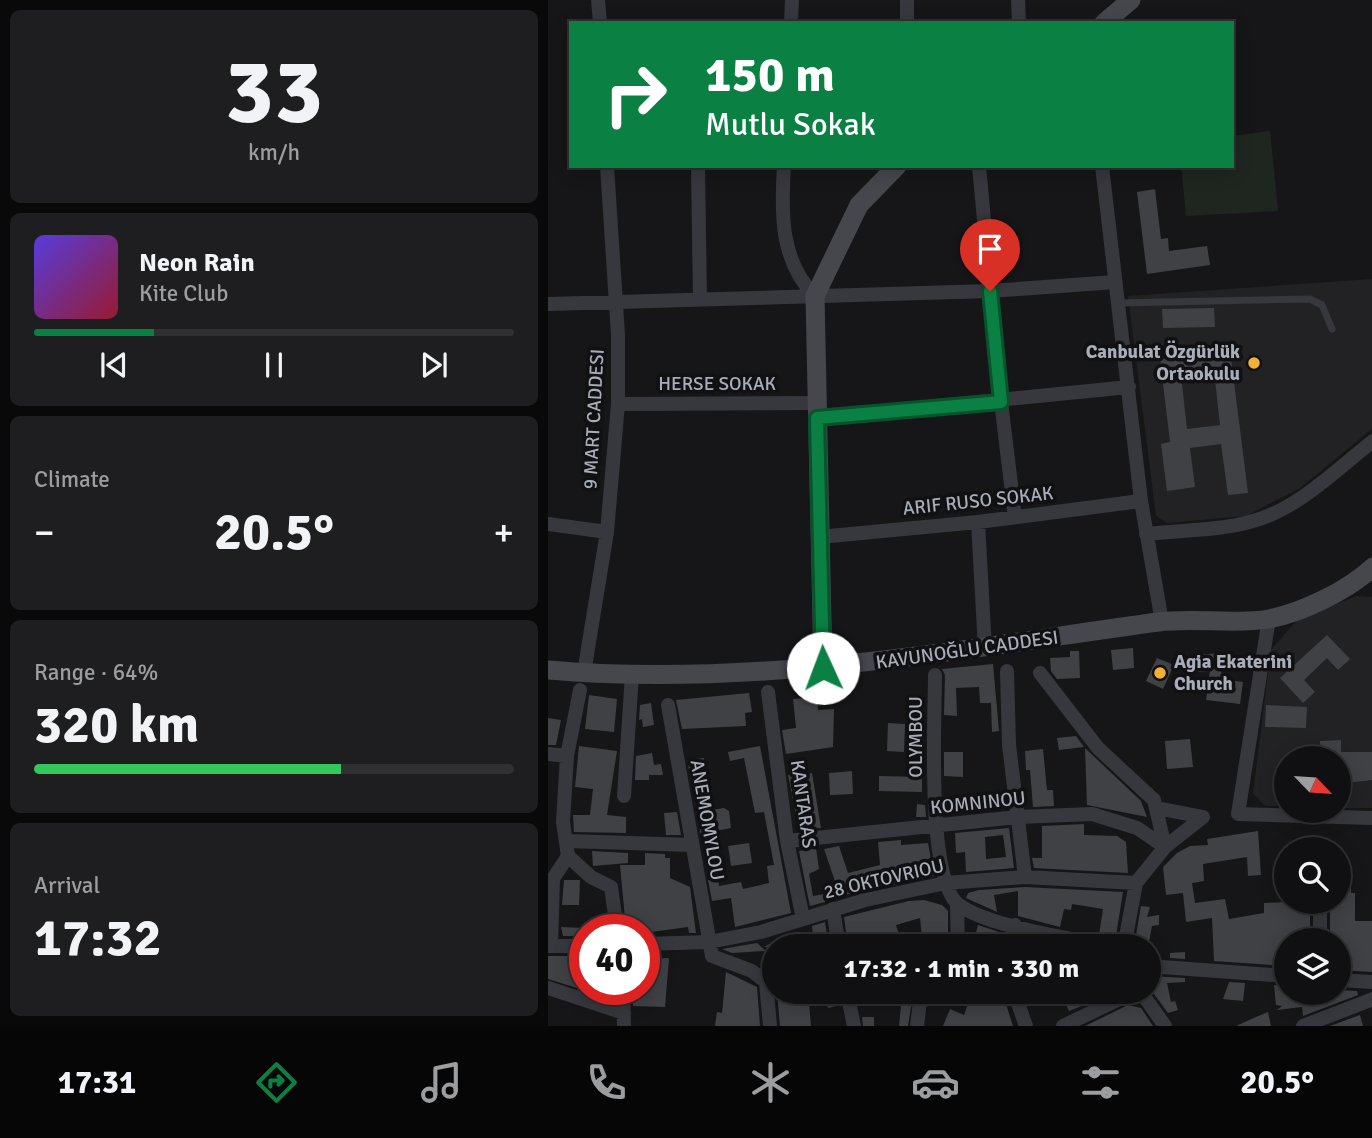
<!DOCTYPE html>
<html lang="en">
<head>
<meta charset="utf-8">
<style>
  :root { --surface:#101012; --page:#1e1e20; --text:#f1f3f6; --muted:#9c9d9f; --line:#303032; --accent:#0b8043 }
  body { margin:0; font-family:Signika,sans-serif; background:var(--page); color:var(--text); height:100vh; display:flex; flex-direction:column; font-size:26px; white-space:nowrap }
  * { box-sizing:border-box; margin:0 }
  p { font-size:23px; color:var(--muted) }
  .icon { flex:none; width:38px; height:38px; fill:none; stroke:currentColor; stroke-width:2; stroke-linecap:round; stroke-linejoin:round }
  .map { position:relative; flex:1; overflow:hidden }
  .drawer { display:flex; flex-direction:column; gap:10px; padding:10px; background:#09090a; width:548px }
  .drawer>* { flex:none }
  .hud { position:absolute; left:21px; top:21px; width:665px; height:147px; border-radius:0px; box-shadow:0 4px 18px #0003,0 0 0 2px var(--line); background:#0b8043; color:#fff; overflow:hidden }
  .needle { width:46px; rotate:115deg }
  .fabs { position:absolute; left:726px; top:746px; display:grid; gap:14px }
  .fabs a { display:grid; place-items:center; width:77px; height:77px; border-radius:50%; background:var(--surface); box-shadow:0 4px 18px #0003,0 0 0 2px var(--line); font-size:35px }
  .speed { position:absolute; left:21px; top:914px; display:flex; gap:14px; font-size:35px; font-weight:700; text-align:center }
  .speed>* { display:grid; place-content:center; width:91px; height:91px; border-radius:50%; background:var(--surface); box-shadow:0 4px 18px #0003,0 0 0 2px var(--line); line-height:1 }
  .speed .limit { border:10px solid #d22; background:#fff; color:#111 }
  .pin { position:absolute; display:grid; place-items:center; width:60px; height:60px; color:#fff; margin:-72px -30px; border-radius:50% 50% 50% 0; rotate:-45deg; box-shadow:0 0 7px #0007 }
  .pin .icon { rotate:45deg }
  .me { position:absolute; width:77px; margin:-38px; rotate:358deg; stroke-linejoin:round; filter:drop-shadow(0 0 5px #0008) }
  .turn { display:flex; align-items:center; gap:24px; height:147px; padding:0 21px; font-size:32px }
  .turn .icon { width:91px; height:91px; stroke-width:2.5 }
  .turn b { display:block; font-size:49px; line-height:60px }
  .big { font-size:52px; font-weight:700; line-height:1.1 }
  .drawer .card { flex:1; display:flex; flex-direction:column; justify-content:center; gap:10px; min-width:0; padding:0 24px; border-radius:10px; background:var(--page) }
  .drawer .dial { align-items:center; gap:0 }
  .dial b { font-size:91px; line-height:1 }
  .song { display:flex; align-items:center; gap:21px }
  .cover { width:84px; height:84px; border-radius:10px; background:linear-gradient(135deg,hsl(250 70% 55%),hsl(350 70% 35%)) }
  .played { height:7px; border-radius:4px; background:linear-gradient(90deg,var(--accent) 25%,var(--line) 25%) }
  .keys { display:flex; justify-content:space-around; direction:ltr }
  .heat { display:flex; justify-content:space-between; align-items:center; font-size:38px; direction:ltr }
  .charge { height:10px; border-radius:5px; background:linear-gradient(90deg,#34c759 64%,var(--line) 0) }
  .trip { position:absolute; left:214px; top:934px; width:399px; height:70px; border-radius:35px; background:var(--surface); box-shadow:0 4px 18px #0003,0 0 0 2px var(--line); font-weight:700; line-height:70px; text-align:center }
  .tabs { display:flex; height:112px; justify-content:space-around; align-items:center; background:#060607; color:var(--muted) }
  .tabs .icon { width:49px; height:49px }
  .tabs .selected { color:var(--accent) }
  .tabs b { font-size:32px; color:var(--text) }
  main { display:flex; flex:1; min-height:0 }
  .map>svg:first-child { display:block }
</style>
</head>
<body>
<main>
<section class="drawer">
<div class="card dial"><b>33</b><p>km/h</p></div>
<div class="card">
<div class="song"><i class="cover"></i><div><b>Neon Rain</b><p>Kite Club</p></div></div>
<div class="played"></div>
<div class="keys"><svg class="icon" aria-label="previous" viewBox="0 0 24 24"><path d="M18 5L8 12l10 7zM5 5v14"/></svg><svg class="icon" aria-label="pause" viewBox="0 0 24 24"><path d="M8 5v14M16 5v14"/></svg><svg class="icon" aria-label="next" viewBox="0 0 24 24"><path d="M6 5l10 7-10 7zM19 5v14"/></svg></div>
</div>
<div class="card"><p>Climate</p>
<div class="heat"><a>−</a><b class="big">20.5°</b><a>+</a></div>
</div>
<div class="card"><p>Range · 64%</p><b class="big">320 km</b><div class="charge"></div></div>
<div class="card"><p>Arrival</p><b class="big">17:32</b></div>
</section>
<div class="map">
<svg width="825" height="1026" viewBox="0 0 825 1026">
  <rect width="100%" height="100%" fill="#161618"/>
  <path fill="#222225" d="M824,279V429L752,488L698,516L619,523L608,516L580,296Z
    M808,596L824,597V808H791V758H738V806H717L705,793L723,650L748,621Z"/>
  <path fill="#1e261f" d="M722,131L730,211L638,216L633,166H684V136Z"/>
  <path fill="#404145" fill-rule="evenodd" d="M607,189L613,239L620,238L621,251L659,246L662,265L599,274L589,192Z
    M666,308L667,327L615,328L614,309Z
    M682,350L700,493L680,495L673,444L642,448L647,487L619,491L613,444L622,442L612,359ZM666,371L672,425L639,429L633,375Z
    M779,635L802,659L790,670L779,658L756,680L767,692L755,703L732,678Z
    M585,648L586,668L565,670L563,650Z
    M522,651H531L532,678L509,679L503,671L502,658L522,657Z
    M672,653L674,679L695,682L692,704L658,700L662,671L650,672L649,655Z
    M609,658L626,665L615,689L598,681Z
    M445,664L451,731L444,732L443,703H432L431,687L408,688L409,716L396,715L397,675L394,669Z
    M201,693L204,712L197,713L198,726L134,729L128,700Z
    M41,695L69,699L66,732L37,729Z
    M269,697L270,710L286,709L285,747L238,754L234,730L248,728L245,699Z
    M103,703L106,725L95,727L94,719L91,720L92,705Z
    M718,705L759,707L758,728L717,727Z
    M0,718L13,720L8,745H0Z
    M340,723L357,724L356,752L339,751Z
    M528,736L536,747L511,750L509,738Z
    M642,739L645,767L619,769L617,741Z
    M793,740V752H825V780L791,784V758H773L772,741Z
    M31,746L69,751L59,815L78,817V833L26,832L25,815H42L45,789L27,787Z
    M212,746L243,913L187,927L183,898L164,901L160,880L170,878L171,886L193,882L195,889L221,883L219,866L226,865L216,812L207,813L196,758L182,761L180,752Z
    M537,748L593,801L599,817L539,805Z
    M495,749L499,790H505L506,806L485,807L482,770H478L477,751Z
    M396,752H415V777L396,776Z
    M104,753L106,765L113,764L115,775H101V780H87L88,756Z
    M156,758L164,810L176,808L181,811L183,828L152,834V800L147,801L139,760Z
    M259,771V774L264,773L273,828L251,829L240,775Z
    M304,771L305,794L282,795L281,773Z
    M331,776L374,777V792L331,791Z
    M457,795L459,808L443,810L441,797Z
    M411,803L413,813L397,815L404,804Z
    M369,804L377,805L378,817H368Z
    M129,812L133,835H118L116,813Z
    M536,824V835L569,836L578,842L580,873L486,868L484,858H494V826Z
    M461,828L466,868L418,872L417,852L408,853L407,833ZM455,835L458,857L438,859L437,837Z
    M710,831L713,875L700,876L699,857L655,864L656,881L644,883L647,903L677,899L681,919L716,913V903L762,901V940H738V966L666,961L664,918L638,922L635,893L618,895L615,867L629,853L642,846L660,845L659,839Z
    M353,840V845L380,843L386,876L292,896L276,849L291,846L300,873L332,865L330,842Z
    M201,843L204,863L183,866L180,846Z
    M268,848L271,869L261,874L265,896L260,897L251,851Z
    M44,851L80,853V863L45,866Z
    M97,853L117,854V858H122V878L142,887L148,933H141L140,927L96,933V929H78L72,865H97Z
    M16,880H32L31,905H14Z
    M791,881H803V893H807V921H825V972L791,970V940L782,938V901H791Z
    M477,887L575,892L567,942L551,935L555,909L524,904L523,910L516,909L512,927L470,916V891L446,895L449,912L418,898L420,893L431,890Z
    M276,894L277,902L262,906L260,897Z
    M361,901L376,900L394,905L400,911V947H375L372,918L348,925L355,947H300L296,917Z
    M593,906L602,907L599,917L611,915V925L604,926L600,947H586Z
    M277,922L281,947H266L264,926Z
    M430,925L457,934L456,947H424Z
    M13,927L37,928V936H15Z
    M244,936L246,947H216L233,937Z
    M476,939L480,940L507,946L476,947Z
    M209,943L218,951L184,953L174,949Z
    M637,952V959L622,958V953Z
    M0,956H37V989H65L66,995L61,998L0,979Z
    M121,958L117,1007L85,1006V989H96V959Z
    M178,972L209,987L212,1026H167L169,1012L174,1013Z
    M600,976L637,978V982L619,983L623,1002L627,1001L630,1010L620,1013L600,986Z
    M681,982L697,983L695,1001L675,999Z
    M726,985L738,986V992H791V990L809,991L810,995L755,1016L754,1007L729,1010L734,1006L728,1005Z
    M229,992H260L263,1026H232Z
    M276,992H290L292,1005L280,1008Z
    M309,992H336L337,997L311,1002Z
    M350,992L365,994L360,1026H351L353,1006H349Z
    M441,992L455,995L465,1026H395L402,1009L416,1015L423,995Z
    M520,992H533L539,1004L521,1011L515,998L522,995Z
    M580,1005L593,1008L605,1026H537Z
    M720,1012L723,1026H688L708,1017Z
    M812,1015L815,1026H782Z
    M314,1017H326V1026H315Z"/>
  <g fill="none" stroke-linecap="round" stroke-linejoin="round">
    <path stroke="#37383d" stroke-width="7" d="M570,303L762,299L774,305L784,329"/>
    <path stroke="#37383d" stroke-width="14" d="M50,0L52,23
      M359,0V23
      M470,0L471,23
      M243,23L244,0
      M150,166L152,299
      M236,166C233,213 232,261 267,296
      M431,166L453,402L467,517
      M554,166L593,501L614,622
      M0,304L442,291L567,282
      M70,404L269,403
      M269,418L581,387
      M430,522L437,649
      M0,524L59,532
      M598,534C633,530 671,531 705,521C750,509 789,469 825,441
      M271,537L430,522L593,501
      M721,618L690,814L825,818
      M459,671L461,745L477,877
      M36,673L59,532L70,404V335L59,166
      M492,673L550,748L606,800L617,847
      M387,675C387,717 378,881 411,905C444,928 518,936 559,947
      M32,690L19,756L15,822L20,856L43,877L63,887L69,929
      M220,692L239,841L255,919
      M120,705L164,956L204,971L218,982L222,1026
      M0,754L19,756
      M76,796L84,674
      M609,808L655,817
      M19,841L144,845
      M239,841L470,817L544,814L589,828L617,847
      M772,844V849
      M772,901V940
      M409,903L410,947
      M285,909L291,947
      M96,944L161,942L213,932L317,900L398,883L477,877L588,883
      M0,946H37
      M3,946L5,879L20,856
      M466,947L467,925
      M576,947L588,883L617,847L655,817
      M600,966L738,976
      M791,980L825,982
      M0,988L76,1013
      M75,989L76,1026
      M299,992L306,1026
      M466,992L478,1026
      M593,992L617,1026
      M369,1026L372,1001L414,992
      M515,1026L586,992
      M755,1026L825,999"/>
    <path stroke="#45474d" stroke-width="19" d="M556,23L583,0
      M275,668L267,296L311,205L349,166
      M0,670C205,688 408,650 610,622C646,617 685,625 721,619C755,612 799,591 825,567"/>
  </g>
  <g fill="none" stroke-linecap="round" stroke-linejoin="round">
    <defs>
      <path id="route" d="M275,668L269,418L453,402L442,291"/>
    </defs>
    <use href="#route" stroke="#07532c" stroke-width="18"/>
    <use href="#route" stroke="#0b8043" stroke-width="12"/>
  </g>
  <g fill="#f2b134" stroke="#111113" stroke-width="2.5">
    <circle cx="706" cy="363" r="7"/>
    <circle cx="612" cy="673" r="7"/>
  </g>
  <g text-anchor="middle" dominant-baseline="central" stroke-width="7" stroke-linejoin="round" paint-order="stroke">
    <g font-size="19" font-weight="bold" fill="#a8adb8" stroke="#111113" text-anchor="end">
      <text x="692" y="352">Canbulat Özgürlük<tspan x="692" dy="22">Ortaokulu</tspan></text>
      <text x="626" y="662" text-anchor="start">Agia Ekaterini<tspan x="626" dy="22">Church</tspan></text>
    </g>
    <g font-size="19" fill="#a8adb8" stroke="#111113">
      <text x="169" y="384">HERSE SOKAK</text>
      <text transform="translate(46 419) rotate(-87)">9 MART CADDESI</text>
      <text transform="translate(430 501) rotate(-6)">ARIF RUSO SOKAK</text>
      <text transform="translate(419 650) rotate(-8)">KAVUNOĞLU CADDESI</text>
      <text transform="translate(368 737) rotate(-90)">OLYMBOU</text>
      <text transform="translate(430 803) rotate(-6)">KOMNINOU</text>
      <text transform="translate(255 804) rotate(82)">KANTARAS</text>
      <text transform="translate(159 820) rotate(80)">ANEMOMYLOU</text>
      <text transform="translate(336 879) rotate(-13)">28 OKTOVRIOU</text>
    </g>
  </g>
</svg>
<div class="fabs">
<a><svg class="needle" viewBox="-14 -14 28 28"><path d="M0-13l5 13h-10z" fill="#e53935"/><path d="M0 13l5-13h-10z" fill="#9c9d9f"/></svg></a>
<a><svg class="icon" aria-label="search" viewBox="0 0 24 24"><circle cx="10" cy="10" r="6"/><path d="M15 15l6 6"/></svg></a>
<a><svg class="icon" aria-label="layers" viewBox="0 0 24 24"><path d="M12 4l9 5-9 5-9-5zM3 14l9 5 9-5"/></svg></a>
</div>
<div class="speed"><div class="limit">40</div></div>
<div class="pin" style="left:442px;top:291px;background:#d93025"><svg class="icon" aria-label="arrive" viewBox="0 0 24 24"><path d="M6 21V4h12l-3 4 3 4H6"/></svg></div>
<svg class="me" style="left:275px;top:668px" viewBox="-20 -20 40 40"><circle r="19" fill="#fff"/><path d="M0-13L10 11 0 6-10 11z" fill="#0b8043"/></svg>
<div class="trip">17:32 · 1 min · 330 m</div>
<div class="hud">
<div class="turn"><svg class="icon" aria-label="right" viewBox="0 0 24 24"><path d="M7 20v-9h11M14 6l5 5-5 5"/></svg><div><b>150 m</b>Mutlu Sokak</div></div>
</div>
</div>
</main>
<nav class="tabs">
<b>17:31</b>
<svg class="icon selected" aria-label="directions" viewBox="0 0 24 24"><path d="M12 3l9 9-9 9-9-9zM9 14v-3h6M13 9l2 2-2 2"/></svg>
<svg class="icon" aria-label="music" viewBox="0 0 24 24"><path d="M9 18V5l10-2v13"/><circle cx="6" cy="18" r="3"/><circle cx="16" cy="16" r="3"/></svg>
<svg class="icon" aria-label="phone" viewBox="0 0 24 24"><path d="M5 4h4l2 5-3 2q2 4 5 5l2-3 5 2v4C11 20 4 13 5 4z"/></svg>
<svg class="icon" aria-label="climate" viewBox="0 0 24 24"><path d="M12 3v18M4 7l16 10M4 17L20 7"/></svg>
<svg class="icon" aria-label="car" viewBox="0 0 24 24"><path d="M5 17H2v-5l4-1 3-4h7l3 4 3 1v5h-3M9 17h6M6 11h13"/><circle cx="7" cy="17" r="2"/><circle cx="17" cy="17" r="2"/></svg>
<svg class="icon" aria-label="filters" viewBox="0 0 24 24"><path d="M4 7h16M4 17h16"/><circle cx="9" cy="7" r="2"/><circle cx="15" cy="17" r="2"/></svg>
<b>20.5°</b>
</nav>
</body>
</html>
